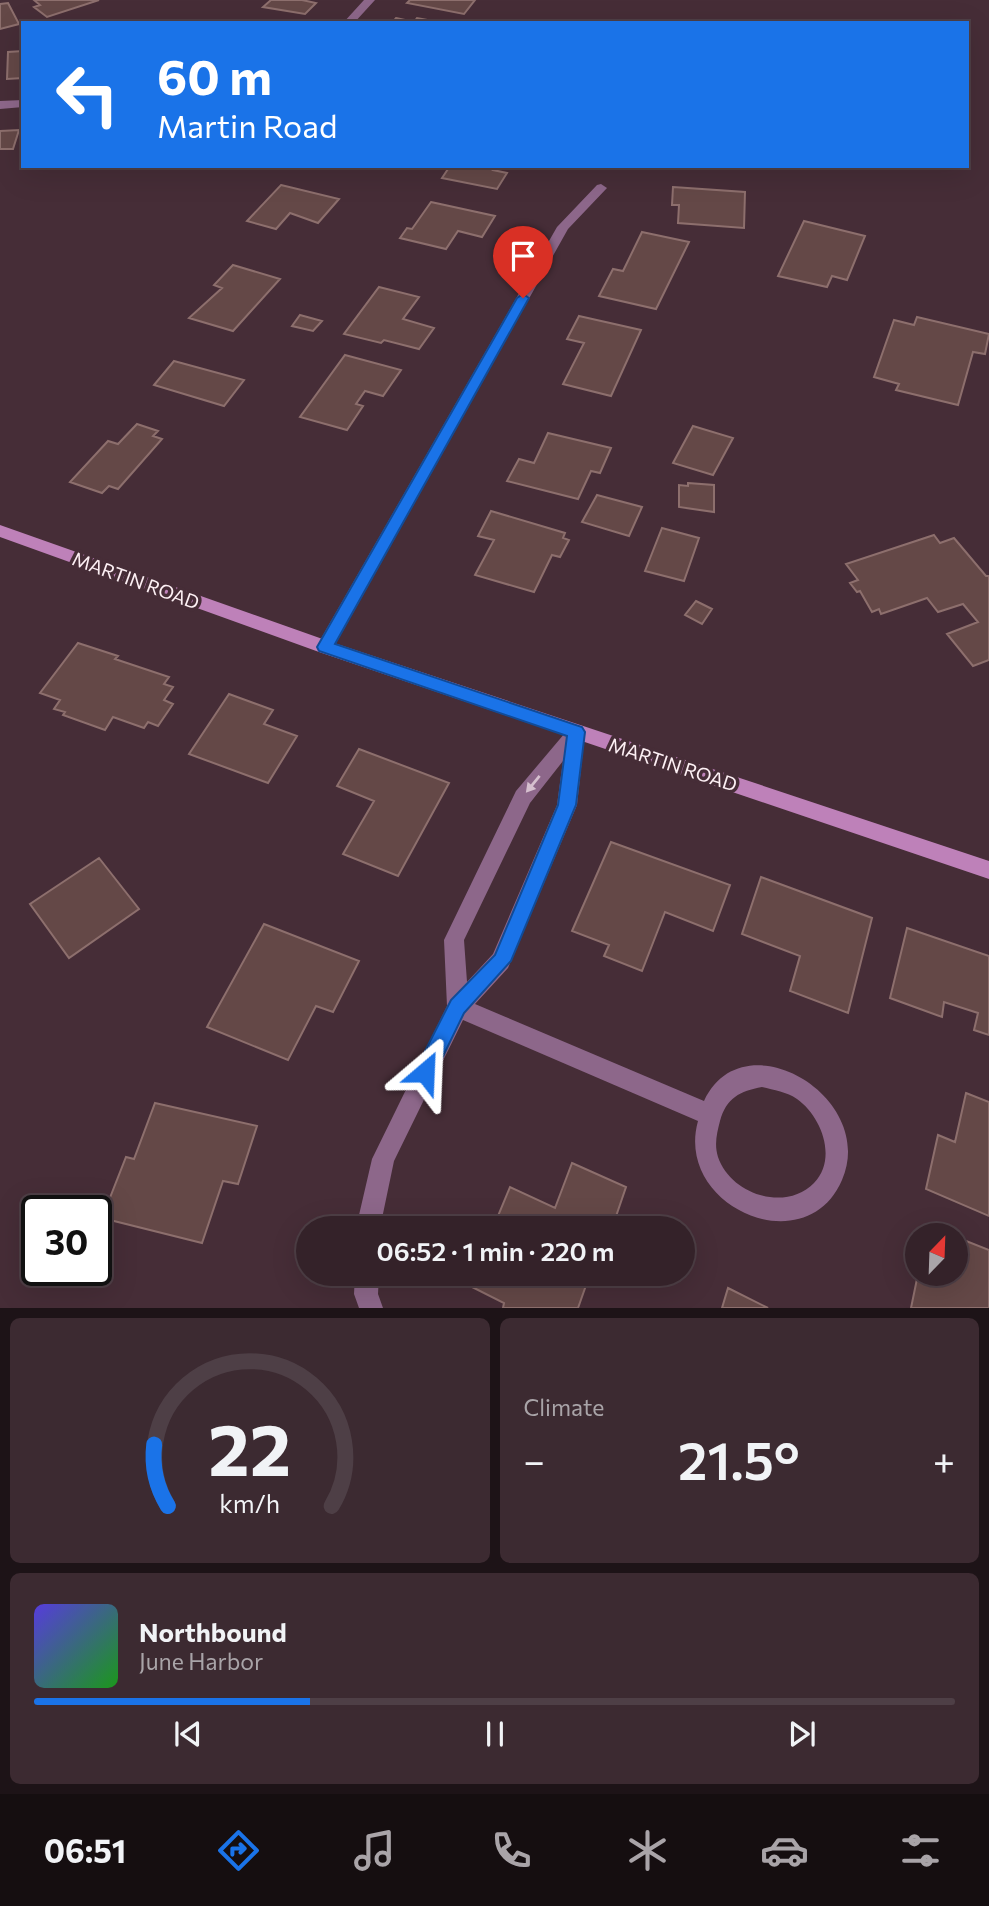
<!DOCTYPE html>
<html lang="en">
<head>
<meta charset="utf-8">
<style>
  :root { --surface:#342229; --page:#3c2a31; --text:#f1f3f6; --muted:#a9a4a8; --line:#4e3f46; --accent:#1a73e8 }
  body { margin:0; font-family:Commissioner,sans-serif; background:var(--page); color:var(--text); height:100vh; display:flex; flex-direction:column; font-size:26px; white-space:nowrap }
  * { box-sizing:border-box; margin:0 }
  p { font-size:23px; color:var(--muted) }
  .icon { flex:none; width:38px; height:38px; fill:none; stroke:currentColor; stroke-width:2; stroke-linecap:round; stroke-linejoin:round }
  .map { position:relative; height:1308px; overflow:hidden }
  .side { display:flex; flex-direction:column; gap:10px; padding:10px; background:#1d1317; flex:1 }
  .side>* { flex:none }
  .hud { position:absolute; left:21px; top:21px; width:948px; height:147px; border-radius:0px; box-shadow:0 7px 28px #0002,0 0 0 2px var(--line); background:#1a73e8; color:#fff; overflow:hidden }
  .needle { width:46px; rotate:23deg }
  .buttons { position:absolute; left:905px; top:1223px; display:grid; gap:14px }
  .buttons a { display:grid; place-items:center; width:63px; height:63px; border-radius:50%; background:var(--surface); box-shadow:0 7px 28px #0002,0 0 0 2px var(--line); font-size:35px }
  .speed { position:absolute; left:21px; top:1195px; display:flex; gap:14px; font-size:35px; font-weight:700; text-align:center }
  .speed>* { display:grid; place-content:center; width:91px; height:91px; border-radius:50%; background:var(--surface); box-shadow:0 7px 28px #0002,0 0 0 2px var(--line); line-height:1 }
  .speed .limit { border:4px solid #111; border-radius:10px; background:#fff; color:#111 }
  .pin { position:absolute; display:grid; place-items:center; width:60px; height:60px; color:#fff; margin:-72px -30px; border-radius:50% 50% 50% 0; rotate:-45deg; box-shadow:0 0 7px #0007 }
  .pin .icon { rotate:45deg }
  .me { position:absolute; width:77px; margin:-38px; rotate:26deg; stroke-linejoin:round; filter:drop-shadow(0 0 5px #0008) }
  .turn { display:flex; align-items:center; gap:24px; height:147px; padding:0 21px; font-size:32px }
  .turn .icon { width:91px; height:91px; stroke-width:2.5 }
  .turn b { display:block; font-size:49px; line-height:60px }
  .big { font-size:52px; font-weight:600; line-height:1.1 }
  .side .tile { flex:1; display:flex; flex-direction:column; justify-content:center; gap:10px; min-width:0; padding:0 24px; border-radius:10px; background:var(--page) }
  .side .dial { align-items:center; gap:0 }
  .dial svg { height:182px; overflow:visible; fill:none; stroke:var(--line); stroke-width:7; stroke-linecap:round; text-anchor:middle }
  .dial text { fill:var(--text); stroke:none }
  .song { display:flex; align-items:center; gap:21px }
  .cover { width:84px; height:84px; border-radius:10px; background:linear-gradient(135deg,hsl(250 70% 55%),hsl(120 70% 35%)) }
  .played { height:7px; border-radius:4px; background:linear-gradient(90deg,var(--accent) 30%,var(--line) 30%) }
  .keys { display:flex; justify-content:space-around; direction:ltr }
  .heat { display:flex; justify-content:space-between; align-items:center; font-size:38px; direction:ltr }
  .side .tiles { flex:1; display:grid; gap:10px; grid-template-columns:1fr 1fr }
  .tile:last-child { grid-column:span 2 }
  .trip { position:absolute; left:296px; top:1216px; width:399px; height:70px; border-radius:35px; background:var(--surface); box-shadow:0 7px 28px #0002,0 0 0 2px var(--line); font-weight:600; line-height:70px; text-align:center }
  .menu { display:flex; height:112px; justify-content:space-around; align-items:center; background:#150e10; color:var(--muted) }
  .menu .icon { width:49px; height:49px }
  .menu .current { color:var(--accent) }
  .menu b { font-size:32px; color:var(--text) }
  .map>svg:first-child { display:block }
</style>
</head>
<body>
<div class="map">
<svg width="989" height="1308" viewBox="0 0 989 1308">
  <rect width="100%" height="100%" fill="#462d37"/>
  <path fill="#644847" stroke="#8d6f6d" stroke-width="2" d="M34,0H99L47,17L34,7L40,5Z
    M271,0H302L316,3L305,14L263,7Z
    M410,0H475L464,14L407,3Z
    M8,3L19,24L0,29V4Z
    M396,18L414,22L417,18L444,23H392Z
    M23,51V78L7,79L8,52Z
    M19,130L13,149H0V131Z
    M450,166H496L493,170L507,173L497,189L442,178Z
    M281,185L339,199L318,223L290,213L276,229L247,221Z
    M673,187L745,192L744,228L678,223L679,205H672Z
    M431,202L495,216L482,237L458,231L446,249L400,238L407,228L412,229Z
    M804,221L865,236L847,280L832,276L827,287L778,276Z
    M642,232L689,242L656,309L599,296L613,269L623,271Z
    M233,265L280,279L233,331L189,318L222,288L214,285Z
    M379,287L419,297L403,319L434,328L419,349L384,340L381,343L344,334Z
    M300,315L322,321L313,331L292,326Z
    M579,316L641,330L611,396L563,384L584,343L567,339Z
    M917,317L989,334L985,354L973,352L958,405L896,390L899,384L874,377L894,320L914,325Z
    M345,355L401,370L383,396L365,391L356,404L363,406L347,430L300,417Z
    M174,361L244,380L224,406L154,385Z
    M137,424L158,431L153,436L162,439L118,489L109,486L102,493L70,482L108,441L118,444Z
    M693,426L733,438L713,475L673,463Z
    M548,433L611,448L600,473L591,471L578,499L507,481L519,459L534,463Z
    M688,483L714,485V512L679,507V485L688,486Z
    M597,495L642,507L629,536L582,522Z
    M491,511L565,533L563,538L569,540L560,557L552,555L534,592L475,575L494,540L478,536Z
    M662,528L699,538L684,581L645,571Z
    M934,535L940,543L954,538L986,576H989V660L973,666L947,634L978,622L963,604L938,612L927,598L881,614L879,609L872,612L860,591L857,592L850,583L858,580L846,564Z
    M696,601L712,609L702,624L685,615Z
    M78,643L118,656L115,659L169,677L164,684L173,687L164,700L173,704L158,726L148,722L144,728L113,717L105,730L63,715L65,712L54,709L60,700L40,693Z
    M229,694L273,710L264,724L297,736L268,783L189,754Z
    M359,749L449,783L398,876L343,854L374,801L337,786Z
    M611,842L730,885L713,931L665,912L642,971L604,956L609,945L572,931Z
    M99,858L139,909L69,958L30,904Z
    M761,877L872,918L848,1013L790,991L800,956L742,934Z
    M264,924L359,961L333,1012L316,1006L288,1060L207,1027Z
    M907,928L989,956V1035L974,1030L978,1013L944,1002L942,1017L890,998Z
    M966,1093L989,1102V1216L926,1189L938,1135L955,1142Z
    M155,1103L257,1126L238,1184L223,1181L202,1243L102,1218L126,1157L134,1159Z
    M572,1163L626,1187L612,1228H493L510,1187L555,1208Z
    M956,1237L989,1250V1308H911L918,1274H956Z
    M475,1274H590L578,1308H503L504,1303L470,1286Z
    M728,1288L768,1308H722Z"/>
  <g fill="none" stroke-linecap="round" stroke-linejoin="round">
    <path fill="#8d678a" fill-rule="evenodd" d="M364,0H375L354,23H343Z
      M23,100V107L0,109V101Z
      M601,184L607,188L568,229L331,652H319L316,647L319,642L557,227L597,185Z
      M576,724L582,727L585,732L577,805L508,968L475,1004L704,1101C743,1017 878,1097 842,1180C806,1264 674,1207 698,1121L463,1020L394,1161L380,1228H356L372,1159L447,1006L444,940L516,791L570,727ZM563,761L557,805L493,954L467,982L464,940L530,803ZM762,1087C774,1090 787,1092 797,1099C821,1116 838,1158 814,1183C786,1212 731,1195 718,1157C714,1144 717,1133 720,1121C726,1098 740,1091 762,1087Z
      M355,1274H379L378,1294L383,1308H359L354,1294Z"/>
    <path fill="#be81b9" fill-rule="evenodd" d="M0,525L331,642L989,861V879L319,652L0,537Z"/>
  </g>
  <defs><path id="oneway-solid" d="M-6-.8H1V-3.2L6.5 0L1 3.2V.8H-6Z" transform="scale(1.75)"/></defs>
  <use fill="#d6c0cf" href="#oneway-solid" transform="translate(533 784) rotate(129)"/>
  <path fill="#1a73e8" stroke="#114b97" stroke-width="2" d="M523,294L529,298L335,644L582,727L585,732L576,805L511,961L464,1013L432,1079L425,1082L418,1079L415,1072L418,1065L451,1000L495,955L558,805L567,736L319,651L317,647L517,298Z"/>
  <g text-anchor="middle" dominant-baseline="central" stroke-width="7" stroke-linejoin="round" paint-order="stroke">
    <g font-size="19" fill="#fdf0f4" stroke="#462d37">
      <text transform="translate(136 580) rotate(20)">MARTIN ROAD</text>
      <text transform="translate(673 764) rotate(18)">MARTIN ROAD</text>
    </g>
  </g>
</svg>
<div class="buttons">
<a><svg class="needle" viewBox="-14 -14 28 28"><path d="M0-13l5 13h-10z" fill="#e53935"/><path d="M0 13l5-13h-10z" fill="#a9a4a8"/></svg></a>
</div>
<div class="speed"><div class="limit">30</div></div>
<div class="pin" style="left:523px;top:298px;background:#d93025"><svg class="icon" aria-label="arrive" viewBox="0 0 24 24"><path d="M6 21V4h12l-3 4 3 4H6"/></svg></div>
<svg class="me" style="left:425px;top:1072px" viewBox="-20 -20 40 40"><path d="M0-17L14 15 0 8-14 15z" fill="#1a73e8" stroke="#fff" stroke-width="4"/></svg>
<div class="trip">06:52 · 1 min · 220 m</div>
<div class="hud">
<div class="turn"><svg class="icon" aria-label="left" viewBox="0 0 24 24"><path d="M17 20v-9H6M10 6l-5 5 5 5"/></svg><div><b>60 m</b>Martin Road</div></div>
</div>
</div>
<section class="side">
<div class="tiles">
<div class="tile dial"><svg viewBox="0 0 100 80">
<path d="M14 69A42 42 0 1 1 86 69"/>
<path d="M14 69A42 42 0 0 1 8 42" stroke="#1a73e8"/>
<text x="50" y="56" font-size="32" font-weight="700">22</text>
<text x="50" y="72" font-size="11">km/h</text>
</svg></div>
<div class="tile"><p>Climate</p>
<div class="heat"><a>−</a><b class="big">21.5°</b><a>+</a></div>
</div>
<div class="tile">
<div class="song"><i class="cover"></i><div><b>Northbound</b><p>June Harbor</p></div></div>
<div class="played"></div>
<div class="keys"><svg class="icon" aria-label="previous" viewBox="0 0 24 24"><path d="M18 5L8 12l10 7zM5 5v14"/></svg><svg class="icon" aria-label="pause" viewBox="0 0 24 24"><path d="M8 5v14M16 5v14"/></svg><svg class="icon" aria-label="next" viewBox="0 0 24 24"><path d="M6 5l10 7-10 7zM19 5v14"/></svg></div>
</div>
</div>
</section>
<nav class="menu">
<b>06:51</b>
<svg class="icon current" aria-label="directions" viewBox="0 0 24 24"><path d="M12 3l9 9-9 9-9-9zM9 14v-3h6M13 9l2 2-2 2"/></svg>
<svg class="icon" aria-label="music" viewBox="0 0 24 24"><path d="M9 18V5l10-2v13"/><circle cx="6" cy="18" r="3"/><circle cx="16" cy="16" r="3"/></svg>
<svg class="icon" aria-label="phone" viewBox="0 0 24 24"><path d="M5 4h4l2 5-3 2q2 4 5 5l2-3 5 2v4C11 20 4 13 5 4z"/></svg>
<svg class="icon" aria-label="climate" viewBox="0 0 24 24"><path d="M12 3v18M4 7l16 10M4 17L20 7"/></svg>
<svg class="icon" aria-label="car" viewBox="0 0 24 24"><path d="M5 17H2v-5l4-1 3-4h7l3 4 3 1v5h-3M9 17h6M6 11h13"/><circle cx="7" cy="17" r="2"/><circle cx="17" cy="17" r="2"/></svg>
<svg class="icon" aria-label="filters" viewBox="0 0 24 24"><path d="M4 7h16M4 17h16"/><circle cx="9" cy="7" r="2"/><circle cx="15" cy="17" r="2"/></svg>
</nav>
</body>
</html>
